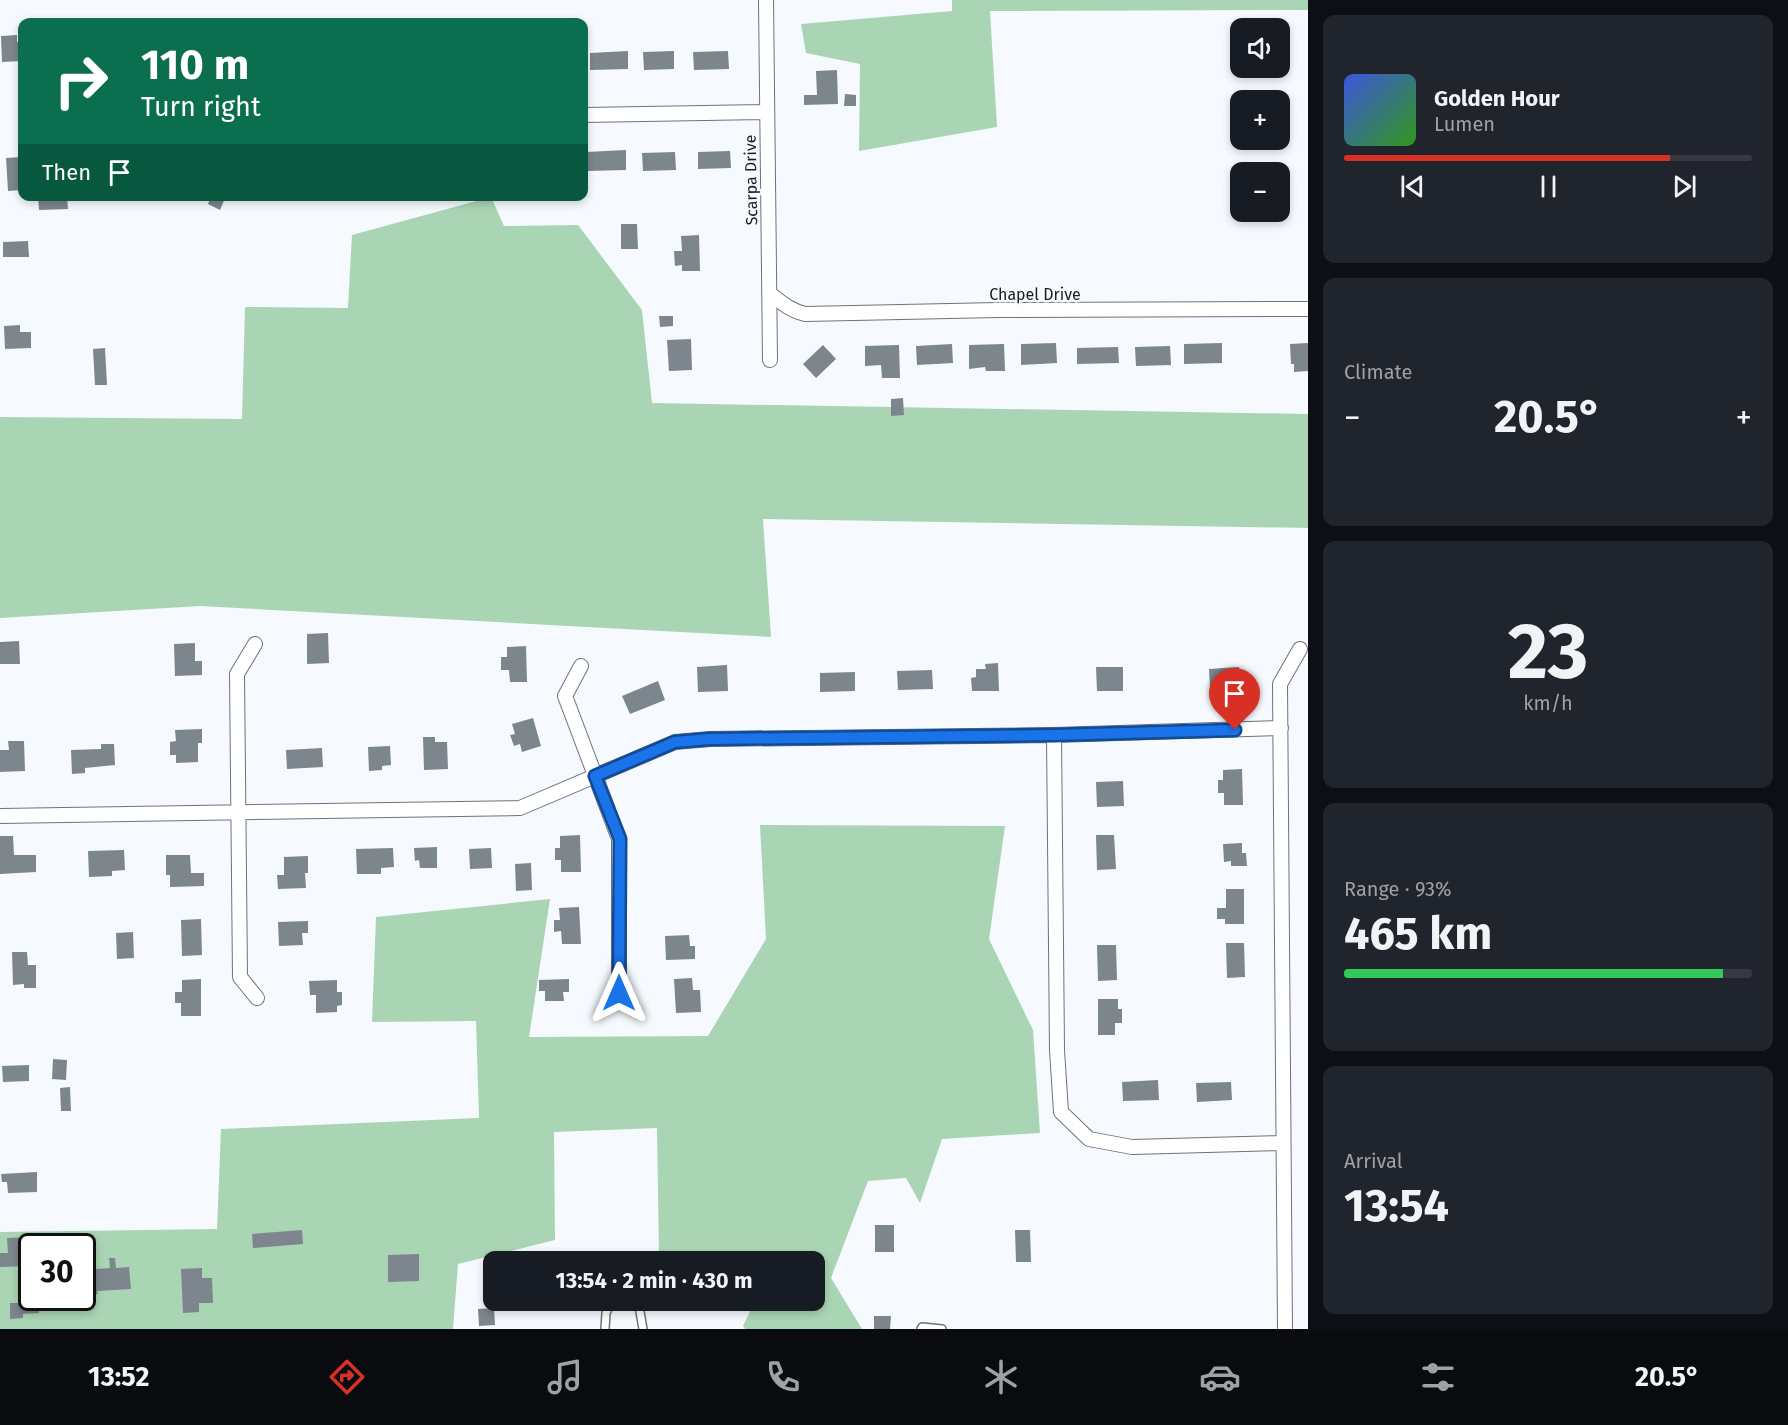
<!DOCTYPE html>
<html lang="en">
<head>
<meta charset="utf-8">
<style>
  :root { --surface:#171b24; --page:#20242c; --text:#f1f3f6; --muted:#9ea1a6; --line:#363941; --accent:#d93025 }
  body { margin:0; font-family:"Fira Sans",sans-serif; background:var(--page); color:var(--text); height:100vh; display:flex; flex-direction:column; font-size:22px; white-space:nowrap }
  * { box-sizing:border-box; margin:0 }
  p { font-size:20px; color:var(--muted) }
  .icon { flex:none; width:33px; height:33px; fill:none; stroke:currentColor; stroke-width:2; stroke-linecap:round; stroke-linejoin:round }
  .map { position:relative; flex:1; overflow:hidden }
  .drawer { display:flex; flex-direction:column; gap:15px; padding:15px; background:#0d0f14; width:480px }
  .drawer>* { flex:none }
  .top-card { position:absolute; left:18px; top:18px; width:570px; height:183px; border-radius:12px; box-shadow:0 3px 9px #0003; background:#0b6e4f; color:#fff; overflow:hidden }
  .buttons { position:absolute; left:1230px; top:18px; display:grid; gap:12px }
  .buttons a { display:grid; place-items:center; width:60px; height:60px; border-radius:12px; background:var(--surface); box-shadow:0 3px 9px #0003; font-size:30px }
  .speed { position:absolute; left:18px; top:1233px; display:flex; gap:12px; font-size:30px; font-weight:700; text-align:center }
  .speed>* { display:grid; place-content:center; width:78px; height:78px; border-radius:50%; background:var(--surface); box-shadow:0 3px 9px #0003; line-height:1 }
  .speed .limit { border:3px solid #111; border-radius:9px; background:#fff; color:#111 }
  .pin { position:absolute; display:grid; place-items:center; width:51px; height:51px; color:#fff; margin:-62px -26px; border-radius:50% 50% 50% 0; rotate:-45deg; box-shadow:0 0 6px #0007 }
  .pin .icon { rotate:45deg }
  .me { position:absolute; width:66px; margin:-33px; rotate:0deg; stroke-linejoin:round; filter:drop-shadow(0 0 4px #0008) }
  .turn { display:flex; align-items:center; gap:21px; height:126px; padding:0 24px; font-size:27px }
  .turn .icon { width:78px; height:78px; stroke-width:2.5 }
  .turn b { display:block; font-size:42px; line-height:51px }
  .then { display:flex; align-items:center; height:57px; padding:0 24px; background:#0003; gap:12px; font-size:22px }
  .big { font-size:45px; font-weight:700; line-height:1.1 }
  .drawer .card { flex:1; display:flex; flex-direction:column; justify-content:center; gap:9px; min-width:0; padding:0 21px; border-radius:12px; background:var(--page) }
  .drawer .dial { align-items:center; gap:0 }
  .dial b { font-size:78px; line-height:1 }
  .song { display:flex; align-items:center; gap:18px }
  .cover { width:72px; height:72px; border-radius:9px; background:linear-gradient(135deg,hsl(230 70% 55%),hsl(110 70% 35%)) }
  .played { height:6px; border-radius:3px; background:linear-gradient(90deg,var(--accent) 80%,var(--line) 80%) }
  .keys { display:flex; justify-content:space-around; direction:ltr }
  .heat { display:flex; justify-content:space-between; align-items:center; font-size:33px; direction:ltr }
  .charge { height:9px; border-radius:4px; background:linear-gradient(90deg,#34c759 93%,var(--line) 0) }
  .trip { position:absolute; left:483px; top:1251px; width:342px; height:60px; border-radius:12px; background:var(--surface); box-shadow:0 3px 9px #0003; font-weight:700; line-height:60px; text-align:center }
  .dock { display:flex; height:96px; justify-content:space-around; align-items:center; background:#090b0e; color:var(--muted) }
  .dock .icon { width:42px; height:42px }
  .dock .active { color:var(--accent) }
  .dock b { font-size:27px; color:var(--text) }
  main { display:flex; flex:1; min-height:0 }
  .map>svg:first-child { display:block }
</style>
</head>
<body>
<main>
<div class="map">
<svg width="1308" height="1329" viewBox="0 0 1308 1329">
  <rect width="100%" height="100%" fill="#f6fafe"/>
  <path fill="#aad5b4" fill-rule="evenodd" d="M952,0H1308V10L990,11L997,127L859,151L860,64L806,53L801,24L952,11Z
    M491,197L504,226L578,225L642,310L652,403L1308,414V528L763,519L771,637L200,606L0,618V417L242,419L245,307L348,308L352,235Z
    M760,825L1005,826L989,939L1033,1030L1040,1133L942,1139L920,1203L906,1178L868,1181L831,1278L862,1329H745L743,1326L755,1301L814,1300V1262L774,1261L777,1254L659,1257L657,1128L554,1132L555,1240L458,1264L453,1329H0V1232L217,1229L221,1129L479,1118L476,1021L372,1022L376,917L550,899L529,1037L708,1036L766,939ZM32,1246H82V1298H32Z"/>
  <path fill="#7d858d" d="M17,35V42H22V61L2,62L1,36Z
    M628,51V69L590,70V53Z
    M674,51V69L644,70L643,52Z
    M728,51L729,69L694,70L693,52Z
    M837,70L838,104L804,105V95H817L816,71Z
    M845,94L856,95V106H844Z
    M626,150V170L587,171L586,152Z
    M730,151L731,168L698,169V152Z
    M675,152L676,170L643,171L642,153Z
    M22,157V190L8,191L6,158Z
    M38,196H67L68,209L39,210Z
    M211,196H226L220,210L208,204Z
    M621,224H637L638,249H621Z
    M699,235L700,271H682V265L675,266L674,251H682L681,236Z
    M28,241L29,257H3V242Z
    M659,316H673V326L660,327Z
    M20,325V332H31V348L5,349L4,326Z
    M691,339L692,370L669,371L667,340Z
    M1056,343L1057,363L1021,365V344Z
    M1222,343V363L1184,364V344Z
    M1308,343V371L1294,372V364H1291L1290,344Z
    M952,344L953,363L917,365L916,346Z
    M1004,344L1005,371H986L985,367L969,369V345Z
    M823,345L836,359L816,378L803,364Z
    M899,345L900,378H882L881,365L865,366V346Z
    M1170,346L1171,365L1136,366L1135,347Z
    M1118,347L1119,363L1077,364V348Z
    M105,348L107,385H95L93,349Z
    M903,398L904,415L891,416V399Z
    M328,633L329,663L307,664V634Z
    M19,641L20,664H0V642Z
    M195,643V661H202V675L175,676L174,644Z
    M526,646L527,682H510L509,670H501V657H507V647Z
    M998,663L999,691H972L971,678L976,677V669H986L985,664Z
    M727,665L728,691L698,692L697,667Z
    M1096,667H1123V691H1097Z
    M1239,667L1240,690H1224V686L1210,687L1209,669Z
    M932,670L933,689L898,690L897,671Z
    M855,672V691L820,692V673Z
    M658,681L665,700L630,714L622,696Z
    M533,718L541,746L522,752L520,744L514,746L510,735L515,734L512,724Z
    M202,729V743H198V762L176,763V755H170V742L176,741L175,730Z
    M423,737H435V742H447L448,769L424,770Z
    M8,741H24L25,771L0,772V750H9Z
    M101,744H114L115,765L85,768V773L72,774L71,750L101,749Z
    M390,746L391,765L382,766V770L369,771L368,747Z
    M322,748L323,767L287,769L286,750Z
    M1242,769L1243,805H1224V793H1218V780H1223V770Z
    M1123,781L1124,806L1097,807L1096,782Z
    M580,835L581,872H561V860H555V848H560V836Z
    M1096,835H1114L1116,869L1097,870Z
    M0,836H13L14,855H36V872L0,874Z
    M1242,843V853H1246L1247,866H1231V861L1224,862L1223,844Z
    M437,847V868H420L419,860L415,861L414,848Z
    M393,848L394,867L381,868V874H357L356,849Z
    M491,848L492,868L470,869L469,849Z
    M124,850L125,870L112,871V876L89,877L88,851Z
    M166,855H190L191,873H204V886L170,887V875H166Z
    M308,856V873H305L306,888L278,889L277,875H284V857Z
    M531,863L532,890L516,891L515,864Z
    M1226,889H1244V924H1225V919H1217V908H1226Z
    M579,907L581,944H562L561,931L554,932V920H560L559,908Z
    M201,919L202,955L182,956L181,920Z
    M308,921V933H302L303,945L279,946L278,922Z
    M133,932L134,958L117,959L116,933Z
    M689,935L690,946H695V959L666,960L665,936Z
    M1226,943H1244L1245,977L1227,978Z
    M1097,945H1116L1117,980L1098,981Z
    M12,952H27L28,965H36V988H24V984L13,985Z
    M692,978L693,990H700L701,1012L676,1013L674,979Z
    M201,979V1016H181V1003H175V992H182V980Z
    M569,979V992H563L564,1001H545V991H539V980Z
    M337,980V992H342V1005L337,1006V1012L316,1013V995H310L309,981Z
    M1098,999H1118V1009H1122V1023H1115V1035H1098Z
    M53,1059L67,1060L66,1080L52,1079Z
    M29,1065V1081L3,1082L2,1066Z
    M1158,1080L1159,1100L1123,1101L1122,1082Z
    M1231,1082L1232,1100L1197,1102L1196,1083Z
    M70,1087L71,1111H61L60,1088Z
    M37,1172V1192L8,1193L7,1182H2L1,1174Z
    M875,1225H894V1252H875Z
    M302,1230L303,1244L253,1248L252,1234Z
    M1015,1230H1030L1031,1262H1016Z
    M28,1237L29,1266L0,1267V1253H8L7,1238Z
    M419,1254V1281L388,1282V1255Z
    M109,1258H115L116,1268L129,1267L131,1289L97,1291L98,1294L88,1295V1291H82V1270L110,1268Z
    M202,1268V1278H212L213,1303H199V1312L183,1313L181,1269Z
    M20,1283H32V1298H39V1313L23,1314V1318L10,1319V1303H21Z
    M494,1308L495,1325L479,1326L478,1309Z
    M874,1316H891L890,1329H874Z"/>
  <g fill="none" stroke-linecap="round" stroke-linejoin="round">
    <defs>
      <path id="lane" d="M638,1300L643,1329
        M605,1329L606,1313L612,1300
        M921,1329L922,1327L942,1329"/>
      <path id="street" d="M766,0L770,360
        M584,115L767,112
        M769,293C781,302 789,310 805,314L998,310L1308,309
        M255,644L237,674L240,977L257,998
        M581,666L565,696L619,839V993
        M1054,735L1057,1050L1061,1112L1089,1139L1132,1147L1283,1143
        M0,816L520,808L675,742L710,739L1054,735L1281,728
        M1285,1329L1280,684L1300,649"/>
    </defs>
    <use href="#lane" stroke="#6b737b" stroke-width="10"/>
    <use href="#street" stroke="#6b737b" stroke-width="16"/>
    <use href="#lane" stroke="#fff" stroke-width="7"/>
    <use href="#street" stroke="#fff" stroke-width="14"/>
  </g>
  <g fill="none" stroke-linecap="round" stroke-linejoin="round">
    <defs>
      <path id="route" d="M619,993L620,839L595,776L675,742L710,739L1054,735L1235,730"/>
    </defs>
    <use href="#route" stroke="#114b97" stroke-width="15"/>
    <use href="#route" stroke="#1a73e8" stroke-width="10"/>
  </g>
  <g text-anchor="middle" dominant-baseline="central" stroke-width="5" stroke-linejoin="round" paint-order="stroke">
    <g font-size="16" fill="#191c1f" stroke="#f6fafe">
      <text transform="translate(751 180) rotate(-91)">Scarpa Drive</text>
      <text x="1035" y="294">Chapel Drive</text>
    </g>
  </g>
</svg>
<div class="buttons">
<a><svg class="icon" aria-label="sound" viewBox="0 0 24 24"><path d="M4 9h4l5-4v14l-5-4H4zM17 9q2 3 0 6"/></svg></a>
<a>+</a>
<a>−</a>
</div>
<div class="speed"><div class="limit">30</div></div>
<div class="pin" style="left:1235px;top:730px;background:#d93025"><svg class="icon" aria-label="arrive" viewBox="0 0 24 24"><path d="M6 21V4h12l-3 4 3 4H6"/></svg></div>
<svg class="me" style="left:619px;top:993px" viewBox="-20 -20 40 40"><path d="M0-17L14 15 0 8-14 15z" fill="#1a73e8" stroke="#fff" stroke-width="4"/></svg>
<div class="trip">13:54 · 2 min · 430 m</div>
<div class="top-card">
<div class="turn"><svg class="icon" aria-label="right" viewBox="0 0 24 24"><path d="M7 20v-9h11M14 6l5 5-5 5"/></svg><div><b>110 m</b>Turn right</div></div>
<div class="then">Then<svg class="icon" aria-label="arrive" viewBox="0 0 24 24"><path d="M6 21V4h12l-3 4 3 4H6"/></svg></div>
</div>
</div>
<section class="drawer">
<div class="card">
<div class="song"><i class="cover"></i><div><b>Golden Hour</b><p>Lumen</p></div></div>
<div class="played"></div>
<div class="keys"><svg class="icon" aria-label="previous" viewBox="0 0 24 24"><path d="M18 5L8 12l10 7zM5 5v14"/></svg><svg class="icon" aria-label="pause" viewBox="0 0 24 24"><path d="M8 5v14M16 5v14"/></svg><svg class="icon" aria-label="next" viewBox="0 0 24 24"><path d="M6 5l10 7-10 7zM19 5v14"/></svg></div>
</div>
<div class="card"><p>Climate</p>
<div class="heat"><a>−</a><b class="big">20.5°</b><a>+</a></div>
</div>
<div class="card dial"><b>23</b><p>km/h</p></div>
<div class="card"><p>Range · 93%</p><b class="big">465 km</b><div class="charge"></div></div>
<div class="card"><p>Arrival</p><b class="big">13:54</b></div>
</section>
</main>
<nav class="dock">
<b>13:52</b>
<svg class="icon active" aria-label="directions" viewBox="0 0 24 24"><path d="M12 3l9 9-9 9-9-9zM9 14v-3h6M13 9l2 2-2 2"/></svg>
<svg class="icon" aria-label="music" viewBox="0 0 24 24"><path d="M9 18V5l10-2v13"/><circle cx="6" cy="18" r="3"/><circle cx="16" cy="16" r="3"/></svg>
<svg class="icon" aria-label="phone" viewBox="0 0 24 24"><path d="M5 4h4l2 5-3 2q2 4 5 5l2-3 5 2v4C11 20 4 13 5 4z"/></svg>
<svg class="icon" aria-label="climate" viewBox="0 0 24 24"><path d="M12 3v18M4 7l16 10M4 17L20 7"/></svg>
<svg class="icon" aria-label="car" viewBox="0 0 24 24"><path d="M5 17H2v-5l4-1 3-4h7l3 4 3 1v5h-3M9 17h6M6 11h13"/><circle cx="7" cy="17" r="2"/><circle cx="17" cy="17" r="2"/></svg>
<svg class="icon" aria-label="filters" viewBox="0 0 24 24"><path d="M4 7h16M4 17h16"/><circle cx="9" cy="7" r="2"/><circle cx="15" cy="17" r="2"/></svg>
<b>20.5°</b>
</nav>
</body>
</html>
